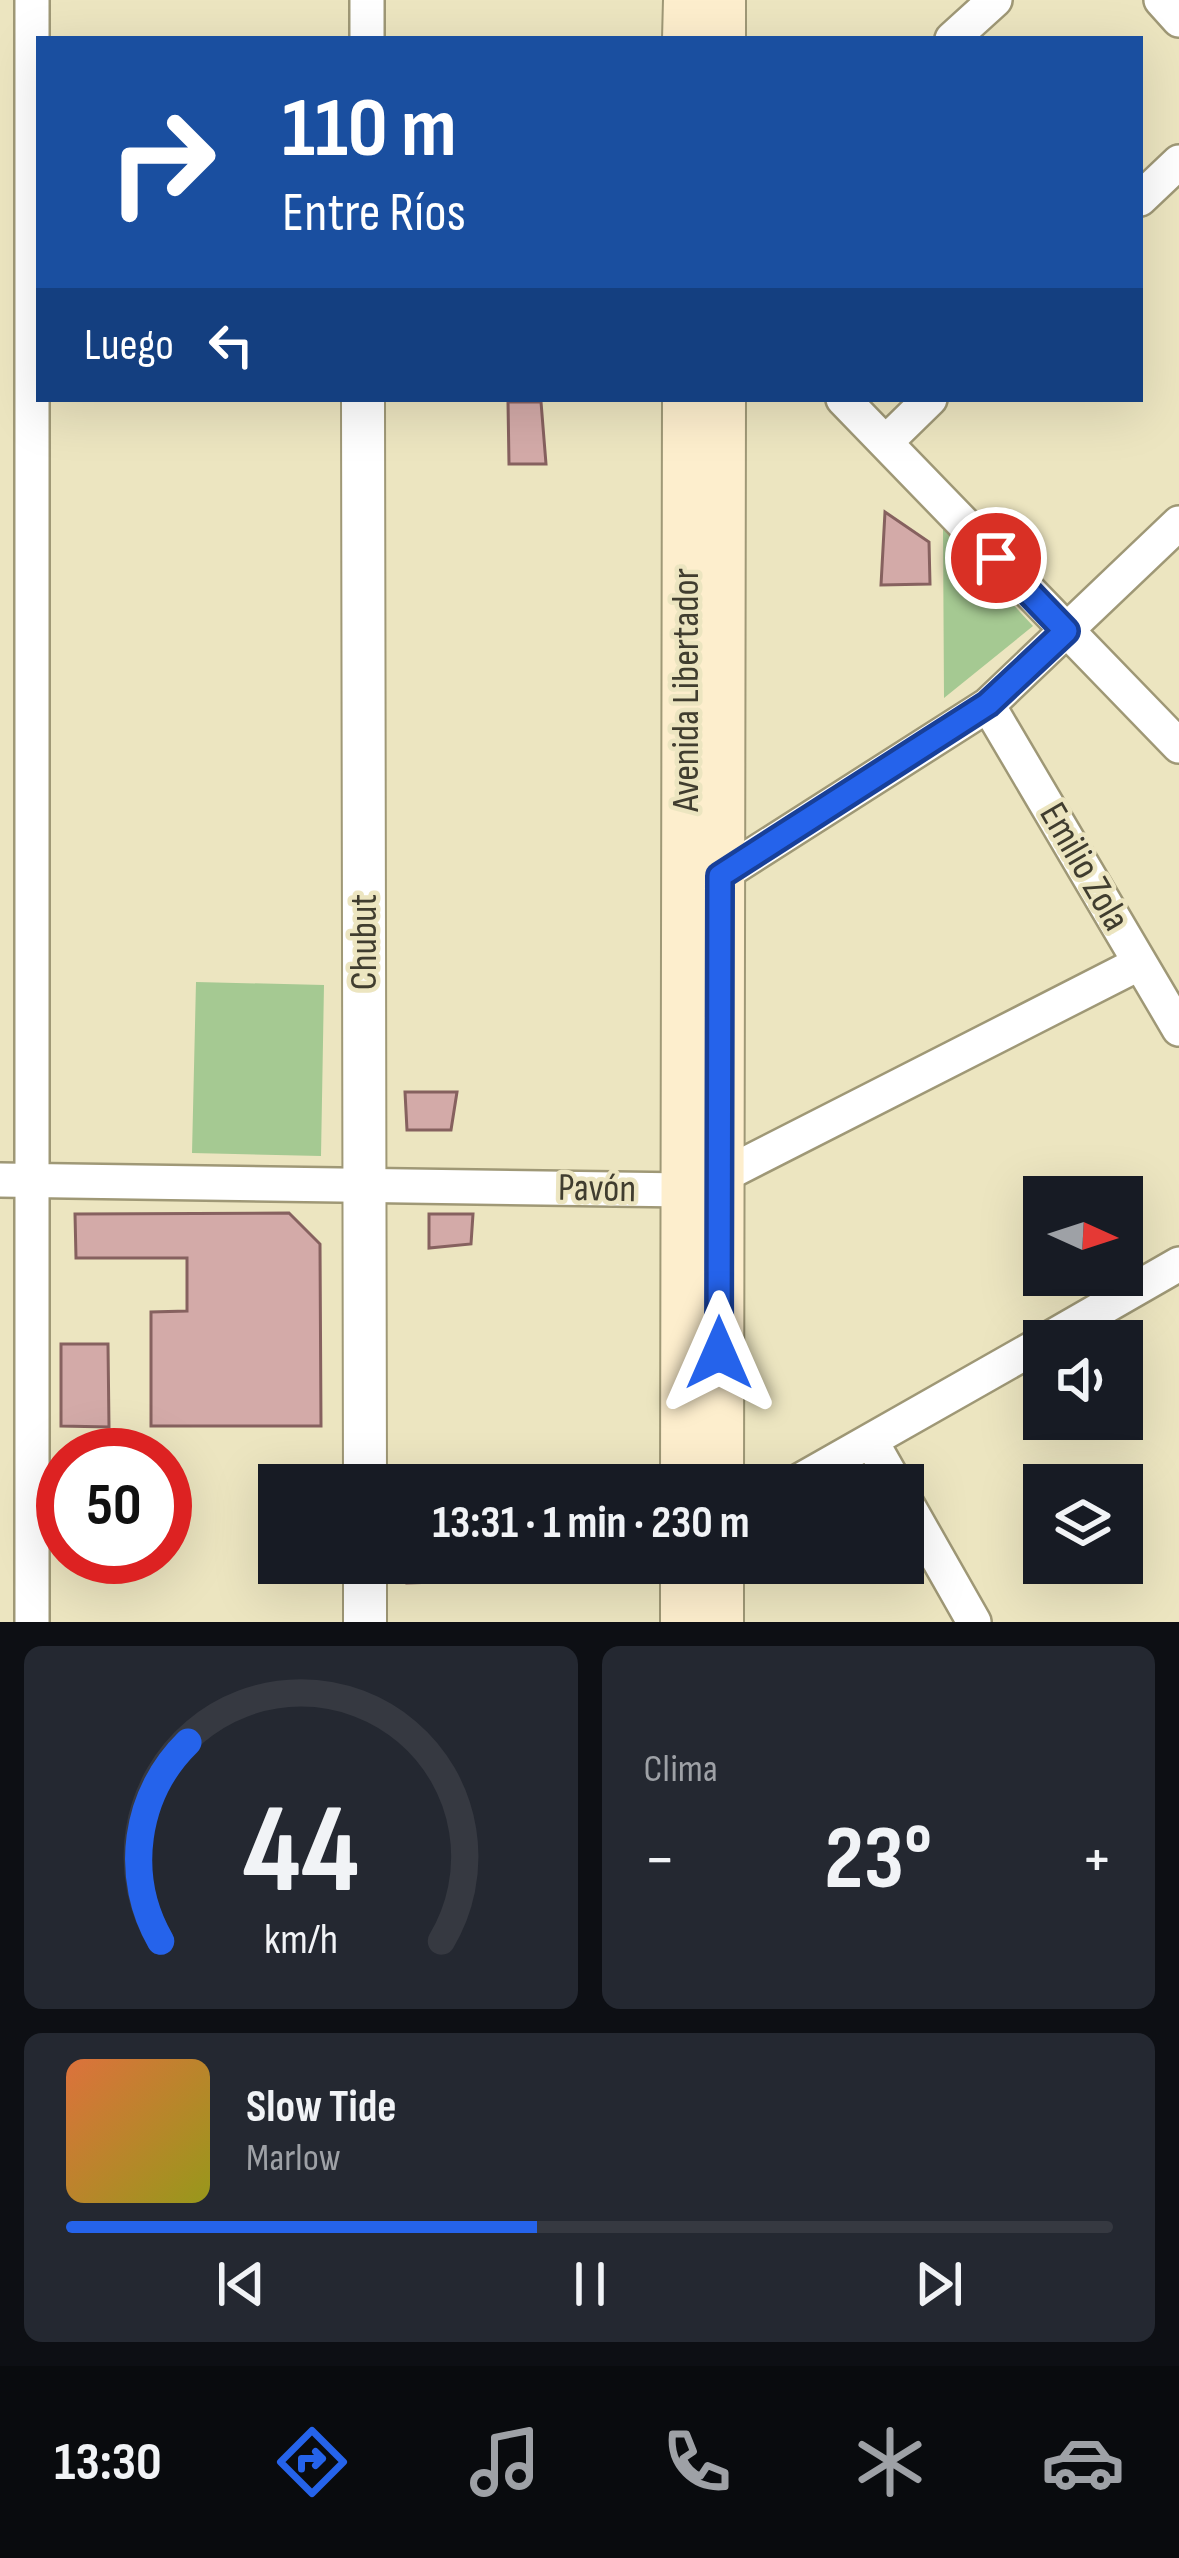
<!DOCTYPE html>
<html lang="es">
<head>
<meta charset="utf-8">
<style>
  :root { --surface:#171b24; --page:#242831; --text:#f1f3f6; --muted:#9ea1a6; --line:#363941; --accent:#2563eb }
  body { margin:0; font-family:"Sofia Sans Condensed",sans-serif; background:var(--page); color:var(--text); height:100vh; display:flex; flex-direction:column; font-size:45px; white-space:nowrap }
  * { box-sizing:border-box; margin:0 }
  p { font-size:39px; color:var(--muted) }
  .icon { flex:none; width:66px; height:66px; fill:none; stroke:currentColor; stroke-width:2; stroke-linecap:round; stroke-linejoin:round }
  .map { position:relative; height:1622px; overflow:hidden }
  .drawer { display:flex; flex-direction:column; gap:24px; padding:24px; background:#0d0f14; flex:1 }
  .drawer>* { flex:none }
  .guide { position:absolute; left:36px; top:36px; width:1107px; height:366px; border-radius:0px; box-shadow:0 12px 48px #0002; background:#1a4fa0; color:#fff; overflow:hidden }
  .needle { width:78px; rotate:93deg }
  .buttons { position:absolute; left:1023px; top:1176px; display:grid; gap:24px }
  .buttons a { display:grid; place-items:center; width:120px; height:120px; border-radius:0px; background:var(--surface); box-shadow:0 12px 48px #0002; font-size:60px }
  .speed { position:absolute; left:36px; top:1428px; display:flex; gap:24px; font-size:60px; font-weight:700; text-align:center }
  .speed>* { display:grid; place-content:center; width:156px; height:156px; border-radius:50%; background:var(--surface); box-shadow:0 12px 48px #0002; line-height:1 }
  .speed .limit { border:18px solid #d22; background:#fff; color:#111 }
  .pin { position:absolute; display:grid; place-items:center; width:102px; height:102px; color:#fff; margin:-51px; border:6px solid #fff; border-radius:50%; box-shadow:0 3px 12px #0007 }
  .me { position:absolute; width:132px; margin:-66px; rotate:0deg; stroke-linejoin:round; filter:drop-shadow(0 0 9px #0008) }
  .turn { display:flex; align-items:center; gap:42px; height:252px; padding:0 48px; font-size:54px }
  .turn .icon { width:156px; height:156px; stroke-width:2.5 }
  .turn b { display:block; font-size:84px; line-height:102px }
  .then { display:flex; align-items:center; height:114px; padding:0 48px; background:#0003; gap:24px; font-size:45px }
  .big { font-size:90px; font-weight:700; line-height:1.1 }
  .drawer .widget { flex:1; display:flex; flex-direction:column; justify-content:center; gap:18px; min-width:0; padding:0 42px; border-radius:18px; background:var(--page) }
  .drawer .dial { align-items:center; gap:0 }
  .dial svg { height:312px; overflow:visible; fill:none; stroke:var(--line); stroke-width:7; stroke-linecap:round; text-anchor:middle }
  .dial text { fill:var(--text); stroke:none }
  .song { display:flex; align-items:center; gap:36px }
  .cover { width:144px; height:144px; border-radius:18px; background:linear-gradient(135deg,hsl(20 70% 55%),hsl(60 70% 35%)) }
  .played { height:12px; border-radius:6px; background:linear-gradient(90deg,var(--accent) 45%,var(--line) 45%) }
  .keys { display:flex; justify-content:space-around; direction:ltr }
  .heat { display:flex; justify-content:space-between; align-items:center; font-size:66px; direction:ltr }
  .drawer .tiles { flex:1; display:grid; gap:24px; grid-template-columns:1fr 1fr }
  .widget:last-child { grid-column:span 2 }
  .trip { position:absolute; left:258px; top:1464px; width:666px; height:120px; border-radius:0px; background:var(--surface); box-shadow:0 12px 48px #0002; font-weight:700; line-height:120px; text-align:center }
  .menu { display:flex; height:192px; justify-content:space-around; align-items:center; background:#090b0e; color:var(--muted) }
  .menu .icon { width:84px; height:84px }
  .menu .selected { color:var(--accent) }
  .menu b { font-size:54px; color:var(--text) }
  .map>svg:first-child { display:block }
</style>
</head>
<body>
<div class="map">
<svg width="1179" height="1622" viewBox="0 0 1179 1622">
  <rect width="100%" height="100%" fill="#ece5c0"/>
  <path fill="#a5c992" d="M943,529L1033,626L944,698Z
    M196,982L324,985L321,1156L192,1153Z"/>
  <path fill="#d3aaa8" stroke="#86615f" stroke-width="3" d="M508,402H541L546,464H509Z
    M885,512L929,542L930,584L881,585Z
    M405,1092H457L451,1130H407Z
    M289,1213L320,1244L321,1426H151V1312L187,1311V1258H76L75,1214Z
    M429,1214H473L471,1244L429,1248Z
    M61,1344H108L109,1427L61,1426Z
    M408,1563H437V1582L407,1583Z"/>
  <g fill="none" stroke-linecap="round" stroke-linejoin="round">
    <defs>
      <path id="minor" d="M1161,0L1179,20
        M367,39V0
        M952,39L995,0
        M1140,199L1179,162
        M843,399L1179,746
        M886,442L930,399
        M988,705L1179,1029
        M720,876L988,705L1179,523
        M0,1180L686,1190L720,1177L1140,963
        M1045,1341L1179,1264
        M871,1441L896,1485
        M792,1485L1044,1342
        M903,1497L974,1622
        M32,1622V0"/>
      <path id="tertiary" d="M363,399L365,1485
        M365,1563V1622"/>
      <path id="secondary" d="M687,39L688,0
        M721,39V0
        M685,1485L687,399
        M719,1485L721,399
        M685,1622V1563
        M719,1622V1563"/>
    </defs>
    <use href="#minor" stroke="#9f9876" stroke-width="38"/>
    <use href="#tertiary" stroke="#9f9876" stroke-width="46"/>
    <use href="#secondary" stroke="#9f9876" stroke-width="52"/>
    <use href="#minor" stroke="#fff" stroke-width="33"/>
    <use href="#tertiary" stroke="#fff" stroke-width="42"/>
    <use href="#secondary" stroke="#fdeecd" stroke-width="48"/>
  </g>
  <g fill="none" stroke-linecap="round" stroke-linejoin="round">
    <defs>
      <path id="route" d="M719,1353L720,876L988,704L1066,631L996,558"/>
    </defs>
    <use href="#route" stroke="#184099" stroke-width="30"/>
    <use href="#route" stroke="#2563eb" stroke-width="21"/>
  </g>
  <g text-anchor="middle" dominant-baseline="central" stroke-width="9" stroke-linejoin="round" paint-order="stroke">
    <g font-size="39" fill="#403d2f" stroke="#ece5c0">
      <text transform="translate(686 690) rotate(-90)">Avenida Libertador</text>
      <text transform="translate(1084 867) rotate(60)">Emilio Zola</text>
      <text transform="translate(364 942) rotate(-90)">Chubut</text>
      <text transform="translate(597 1189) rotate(1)">Pavón</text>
    </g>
  </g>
</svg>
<div class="buttons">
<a><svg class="needle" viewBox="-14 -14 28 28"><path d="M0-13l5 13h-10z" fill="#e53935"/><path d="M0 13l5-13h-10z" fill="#9ea1a6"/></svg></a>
<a><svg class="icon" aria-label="sound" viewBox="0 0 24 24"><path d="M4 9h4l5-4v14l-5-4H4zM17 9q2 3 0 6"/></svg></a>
<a><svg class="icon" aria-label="layers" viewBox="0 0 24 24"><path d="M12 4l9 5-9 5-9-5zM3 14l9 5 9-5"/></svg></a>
</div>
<div class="speed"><div class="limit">50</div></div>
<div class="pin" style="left:996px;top:558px;background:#d93025"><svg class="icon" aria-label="arrive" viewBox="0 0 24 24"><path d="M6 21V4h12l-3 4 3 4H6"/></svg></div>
<svg class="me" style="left:719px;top:1353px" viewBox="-20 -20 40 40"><path d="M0-17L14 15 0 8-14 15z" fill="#2563eb" stroke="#fff" stroke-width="4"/></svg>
<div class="trip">13:31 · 1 min · 230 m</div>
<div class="guide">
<div class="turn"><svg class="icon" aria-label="right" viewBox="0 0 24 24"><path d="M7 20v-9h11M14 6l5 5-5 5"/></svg><div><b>110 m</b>Entre Ríos</div></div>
<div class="then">Luego<svg class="icon" aria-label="left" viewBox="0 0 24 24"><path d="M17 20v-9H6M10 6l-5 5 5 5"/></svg></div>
</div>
</div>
<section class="drawer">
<div class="tiles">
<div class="widget dial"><svg viewBox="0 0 100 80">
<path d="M14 69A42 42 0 1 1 86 69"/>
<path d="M14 69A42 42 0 0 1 21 18" stroke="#2563eb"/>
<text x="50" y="56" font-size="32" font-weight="700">44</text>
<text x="50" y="72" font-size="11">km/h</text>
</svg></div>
<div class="widget"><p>Clima</p>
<div class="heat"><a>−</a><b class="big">23°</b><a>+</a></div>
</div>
<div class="widget">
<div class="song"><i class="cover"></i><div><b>Slow Tide</b><p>Marlow</p></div></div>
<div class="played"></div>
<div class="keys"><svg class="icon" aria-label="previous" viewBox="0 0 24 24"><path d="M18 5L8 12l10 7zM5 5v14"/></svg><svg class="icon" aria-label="pause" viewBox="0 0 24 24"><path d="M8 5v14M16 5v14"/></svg><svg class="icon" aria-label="next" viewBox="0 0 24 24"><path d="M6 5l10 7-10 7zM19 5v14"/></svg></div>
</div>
</div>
</section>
<nav class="menu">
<b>13:30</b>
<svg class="icon selected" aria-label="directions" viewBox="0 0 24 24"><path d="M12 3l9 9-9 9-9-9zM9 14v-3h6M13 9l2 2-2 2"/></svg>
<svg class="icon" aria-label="music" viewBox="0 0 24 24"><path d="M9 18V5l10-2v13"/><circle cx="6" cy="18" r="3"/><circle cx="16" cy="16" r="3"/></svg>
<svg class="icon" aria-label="phone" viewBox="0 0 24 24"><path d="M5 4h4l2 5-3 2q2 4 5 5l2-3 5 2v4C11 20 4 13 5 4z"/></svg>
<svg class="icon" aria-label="climate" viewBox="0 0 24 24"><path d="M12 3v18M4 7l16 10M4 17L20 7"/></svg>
<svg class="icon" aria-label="car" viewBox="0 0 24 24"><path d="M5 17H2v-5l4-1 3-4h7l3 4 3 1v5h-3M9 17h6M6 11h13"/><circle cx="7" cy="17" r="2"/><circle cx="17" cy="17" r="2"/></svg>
</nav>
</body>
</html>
